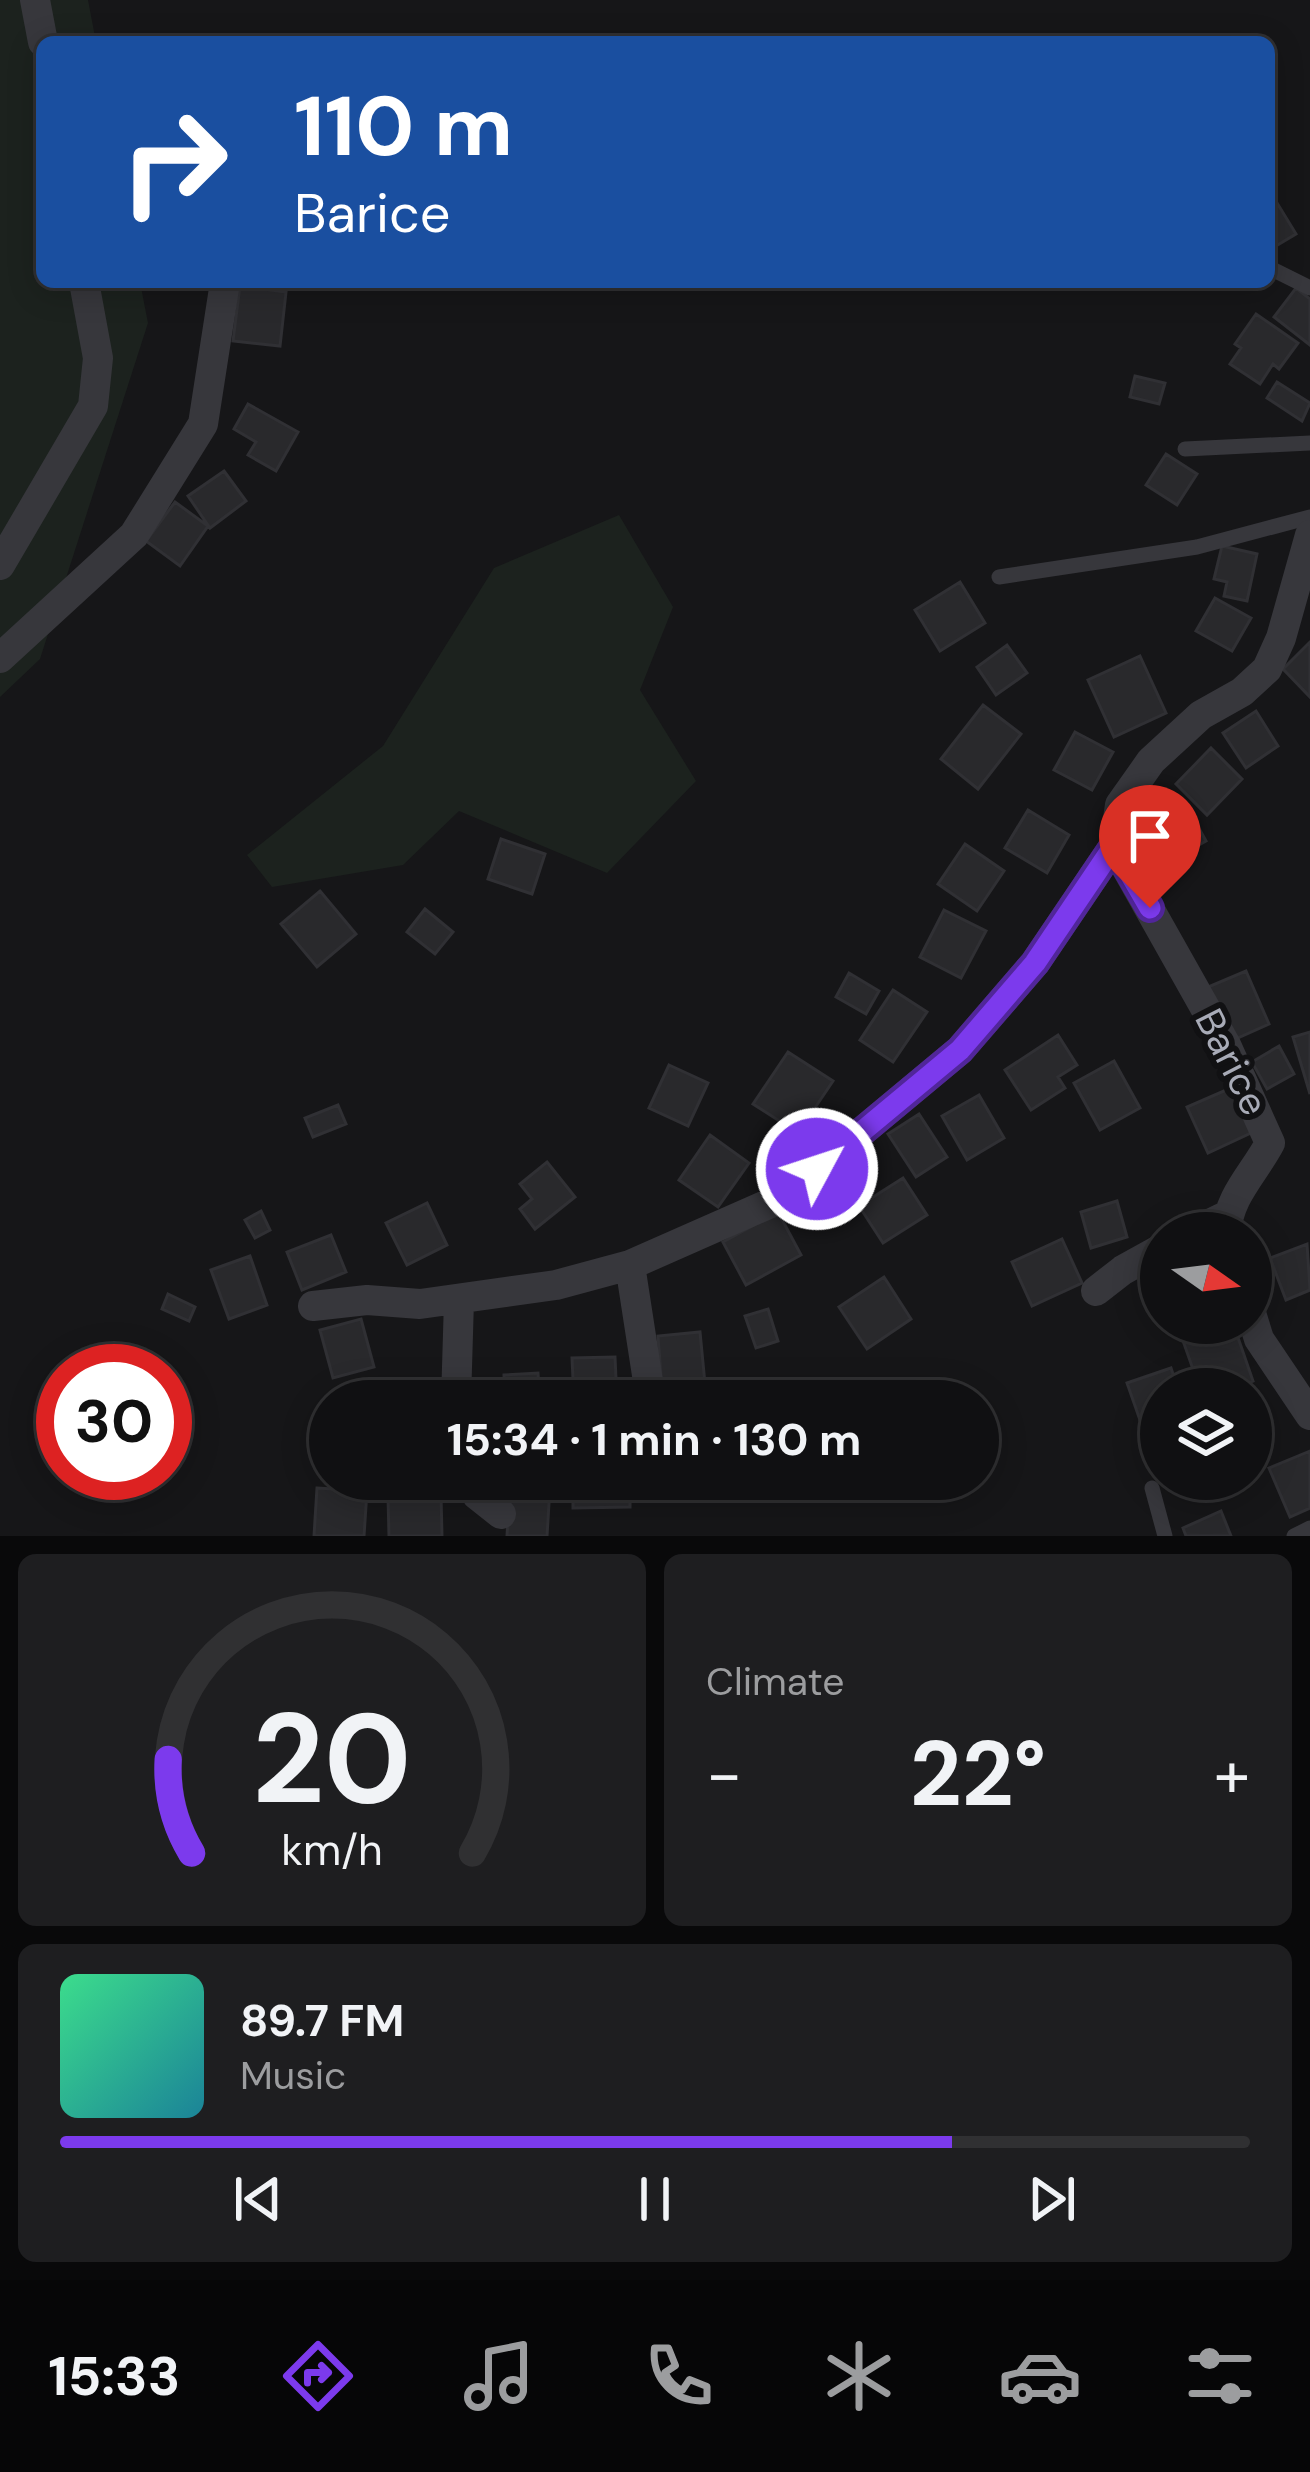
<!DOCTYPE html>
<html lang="en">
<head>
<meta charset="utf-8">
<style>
  :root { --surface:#101012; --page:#1e1e20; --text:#f1f3f6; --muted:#9c9d9f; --line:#303032; --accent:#7c3aed }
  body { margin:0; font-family:"DM Sans",sans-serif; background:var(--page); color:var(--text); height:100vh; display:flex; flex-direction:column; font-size:45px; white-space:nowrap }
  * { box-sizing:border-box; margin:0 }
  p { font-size:39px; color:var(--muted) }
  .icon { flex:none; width:66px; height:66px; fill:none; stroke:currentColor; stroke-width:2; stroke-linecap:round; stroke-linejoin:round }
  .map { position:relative; height:1536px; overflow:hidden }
  .side { display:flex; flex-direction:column; gap:18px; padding:18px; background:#09090a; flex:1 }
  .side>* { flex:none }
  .banner { position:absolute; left:36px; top:36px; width:1239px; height:252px; border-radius:18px; box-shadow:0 6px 30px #0003,0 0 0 3px var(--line); background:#1a4fa0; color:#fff; overflow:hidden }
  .needle { width:78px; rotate:104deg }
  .controls { position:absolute; left:1140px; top:1212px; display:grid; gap:24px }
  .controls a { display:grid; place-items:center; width:132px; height:132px; border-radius:50%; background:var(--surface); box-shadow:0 6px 30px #0003,0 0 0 3px var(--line); font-size:60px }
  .speed { position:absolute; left:36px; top:1344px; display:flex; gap:24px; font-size:60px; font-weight:700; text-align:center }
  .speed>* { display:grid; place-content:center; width:156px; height:156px; border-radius:50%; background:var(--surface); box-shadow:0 6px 30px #0003,0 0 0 3px var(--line); line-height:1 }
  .speed .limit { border:18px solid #d22; background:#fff; color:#111 }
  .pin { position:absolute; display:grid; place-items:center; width:102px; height:102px; color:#fff; margin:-123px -51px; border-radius:50% 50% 50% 0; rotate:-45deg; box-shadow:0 0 12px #0007 }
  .pin .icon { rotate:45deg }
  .me { position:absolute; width:132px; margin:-66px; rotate:50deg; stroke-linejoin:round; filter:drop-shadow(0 0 9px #0008) }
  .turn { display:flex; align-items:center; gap:42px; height:252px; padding:0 60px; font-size:54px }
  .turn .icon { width:156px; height:156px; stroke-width:2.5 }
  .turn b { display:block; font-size:84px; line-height:102px }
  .big { font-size:90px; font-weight:700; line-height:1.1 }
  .side .tile { flex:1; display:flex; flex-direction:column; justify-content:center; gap:18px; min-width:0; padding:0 42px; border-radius:18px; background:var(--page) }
  .side .dial { align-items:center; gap:0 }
  .dial svg { height:312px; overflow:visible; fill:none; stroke:var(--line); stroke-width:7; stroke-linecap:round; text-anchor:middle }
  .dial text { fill:var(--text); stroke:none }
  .song { display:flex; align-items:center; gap:36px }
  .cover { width:144px; height:144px; border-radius:18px; background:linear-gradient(135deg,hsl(150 70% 55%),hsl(190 70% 35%)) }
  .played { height:12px; border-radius:6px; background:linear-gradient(90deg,var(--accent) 75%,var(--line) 75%) }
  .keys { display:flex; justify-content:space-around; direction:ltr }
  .heat { display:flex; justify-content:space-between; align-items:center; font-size:66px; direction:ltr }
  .side .tiles { flex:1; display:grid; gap:18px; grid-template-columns:1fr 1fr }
  .tile:last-child { grid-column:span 2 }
  .trip { position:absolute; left:309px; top:1380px; width:690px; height:120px; border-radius:60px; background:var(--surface); box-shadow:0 6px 30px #0003,0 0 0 3px var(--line); font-weight:700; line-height:120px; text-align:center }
  .menu { display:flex; height:192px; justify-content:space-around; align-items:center; background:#060607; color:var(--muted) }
  .menu .icon { width:84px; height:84px }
  .menu .active { color:var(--accent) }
  .menu b { font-size:54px; color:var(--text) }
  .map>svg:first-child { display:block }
</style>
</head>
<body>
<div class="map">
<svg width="1310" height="1536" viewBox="0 0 1310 1536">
  <rect width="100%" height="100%" fill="#161618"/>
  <path fill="#1c221e" d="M0,0H88L96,42H42V282H140L148,323L40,659L0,697Z
    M619,515L673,607L640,690L696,781L607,873L459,811L403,865L272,887L247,855L383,746L494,568Z"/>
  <path fill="#29292c" stroke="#303034" stroke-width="3" d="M1274,198L1296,234L1269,250V202Z
    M240,286L286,292L280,346L233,341Z
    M1296,288L1310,299V345L1274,317Z
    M1256,314L1298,343L1279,369L1273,364L1260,384L1230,364L1241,348L1235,344Z
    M1135,376L1165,383L1159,404L1130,397Z
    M1277,382L1310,403L1302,421L1267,398Z
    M248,404L298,432L276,471L248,455L256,442L234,429Z
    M1166,454L1197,474L1177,505L1146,485Z
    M224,471L246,501L210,528L188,496Z
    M175,502L208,526L180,566L146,541Z
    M1222,546L1257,554L1247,601L1224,596L1227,582L1214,579Z
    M960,582L985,623L940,651L915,610Z
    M1215,598L1251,618L1232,651L1196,631Z
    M1310,642V697L1283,669Z
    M1007,645L1027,673L996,695L977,667Z
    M1140,656L1166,713L1114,737L1088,680Z
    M983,705L1021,734L978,789L941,759Z
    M1256,711L1278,746L1246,768L1223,733Z
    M1075,732L1113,752L1092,790L1054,770Z
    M1211,748L1242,779L1207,815L1176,784Z
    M1028,810L1069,835L1047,873L1005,848Z
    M1191,814L1206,841L1178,857L1163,829Z
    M501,839L545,854L532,894L488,879Z
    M965,844L1004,871L977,911L938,884Z
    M320,891L356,934L317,967L281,924Z
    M425,909L453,932L435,954L407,932Z
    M944,910L986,931L961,978L920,957Z
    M1246,971L1269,1024L1231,1041L1208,987Z
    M849,973L879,991L866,1014L836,997Z
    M893,990L927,1012L893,1062L860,1040Z
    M1310,1032V1094L1293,1037Z
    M1058,1035L1077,1065L1058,1077L1065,1088L1031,1110L1005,1070Z
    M1279,1046L1294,1074L1267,1089L1252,1062Z
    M788,1052L833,1081L798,1133L753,1104Z
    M1114,1061L1140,1108L1100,1130L1074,1083Z
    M669,1065L708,1083L688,1126L649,1108Z
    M1233,1087L1253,1132L1208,1153L1187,1107Z
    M979,1095L1004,1138L967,1160L942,1116Z
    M338,1105L346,1124L313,1137L305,1118Z
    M919,1114L947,1157L916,1177L888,1134Z
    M710,1135L749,1163L718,1207L679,1180Z
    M547,1162L575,1197L535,1229L520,1209L532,1199L520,1184Z
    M903,1178L927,1215L883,1243L859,1206Z
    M1117,1201L1127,1237L1091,1248L1081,1212Z
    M427,1203L447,1245L407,1265L386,1223Z
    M261,1211L270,1230L255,1238L245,1220Z
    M778,1212L801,1255L746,1285L723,1242Z
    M331,1235L346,1272L302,1290L287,1252Z
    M1062,1239L1082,1283L1032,1306L1012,1262Z
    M1307,1244L1310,1290L1286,1300L1270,1258Z
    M250,1256L267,1305L229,1319L211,1270Z
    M884,1277L911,1319L867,1349L839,1307Z
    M168,1294L195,1307L189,1321L162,1309Z
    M768,1309L778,1341L756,1348L745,1316Z
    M361,1319L374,1367L333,1378L320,1330Z
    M1225,1323H1233L1253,1381L1231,1389H1200L1182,1338Z
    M700,1332L705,1384L662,1388L658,1336Z
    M615,1357L617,1401H574L572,1358Z
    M1171,1368L1178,1389H1161V1435L1147,1440L1127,1383Z
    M538,1373L539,1392L548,1391L549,1401H505L504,1375Z
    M438,1380L440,1401H389L388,1384Z
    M1310,1451V1508L1290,1517L1269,1468Z
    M573,1479H630V1507L573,1508Z
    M1198,1479H1220L1222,1484L1202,1491Z
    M510,1485L550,1487L547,1536H507Z
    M317,1488L367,1491L364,1536H314Z
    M441,1495L442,1536H389L388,1497Z
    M1221,1511L1231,1536H1186L1183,1528Z"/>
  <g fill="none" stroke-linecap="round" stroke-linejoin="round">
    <path stroke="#37373c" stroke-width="15" d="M1272,269L1310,288
      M1185,449L1310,443
      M999,577L1197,547L1310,517
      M1152,1488L1165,1536
      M1294,1536L1310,1528"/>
    <path stroke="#37373c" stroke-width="30" d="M35,0L43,42
      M0,565L93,406L98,358L84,282
      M0,658L134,535L203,424L225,282
      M1114,846L1226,1045L1270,1143C1253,1175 1229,1195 1226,1233
      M1191,1233L1228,1215
      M630,1265L651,1401
      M1096,1291L1123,1270L1161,1249
      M313,1306L367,1300L420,1304L556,1285L630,1265L782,1198L960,1050L1035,963L1114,846L1120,805L1151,761L1201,715L1242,692L1267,669L1281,638L1310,535
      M1251,1313L1259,1339L1310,1415
      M456,1401L459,1300
      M469,1479L477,1495L501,1514
      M638,1486L641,1479"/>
  </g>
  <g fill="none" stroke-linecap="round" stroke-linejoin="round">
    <defs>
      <path id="route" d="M817,1169L960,1050L1035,963L1114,846L1150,908"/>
    </defs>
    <use href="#route" stroke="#51269a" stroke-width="30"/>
    <use href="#route" stroke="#7c3aed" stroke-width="21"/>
  </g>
  <g text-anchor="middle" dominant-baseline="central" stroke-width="12" stroke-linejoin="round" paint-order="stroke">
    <g font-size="39" fill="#a8abb7" stroke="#111113">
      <text transform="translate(1232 1062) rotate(63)">Barice</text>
    </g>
  </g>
</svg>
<div class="controls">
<a><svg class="needle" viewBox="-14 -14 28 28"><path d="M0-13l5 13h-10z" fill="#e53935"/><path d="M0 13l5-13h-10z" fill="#9c9d9f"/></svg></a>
<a><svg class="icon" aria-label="layers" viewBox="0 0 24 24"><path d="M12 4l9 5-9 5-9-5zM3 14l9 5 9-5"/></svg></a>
</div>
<div class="speed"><div class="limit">30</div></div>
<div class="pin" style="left:1150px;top:908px;background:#d93025"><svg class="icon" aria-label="arrive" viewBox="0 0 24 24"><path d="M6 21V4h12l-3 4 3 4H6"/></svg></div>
<svg class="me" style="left:817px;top:1169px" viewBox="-20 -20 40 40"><circle r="17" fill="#7c3aed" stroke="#fff" stroke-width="3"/><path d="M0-11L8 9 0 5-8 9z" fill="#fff"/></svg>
<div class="trip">15:34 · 1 min · 130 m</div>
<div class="banner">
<div class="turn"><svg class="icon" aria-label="right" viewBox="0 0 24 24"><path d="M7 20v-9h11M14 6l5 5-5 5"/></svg><div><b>110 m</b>Barice</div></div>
</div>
</div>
<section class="side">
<div class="tiles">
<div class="tile dial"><svg viewBox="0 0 100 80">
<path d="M14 69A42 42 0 1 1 86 69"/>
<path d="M14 69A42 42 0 0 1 8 45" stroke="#7c3aed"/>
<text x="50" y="56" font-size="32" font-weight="700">20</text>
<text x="50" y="72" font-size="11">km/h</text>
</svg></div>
<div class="tile"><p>Climate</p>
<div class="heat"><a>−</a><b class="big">22°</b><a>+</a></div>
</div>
<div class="tile">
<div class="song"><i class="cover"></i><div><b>89.7 FM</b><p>Music</p></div></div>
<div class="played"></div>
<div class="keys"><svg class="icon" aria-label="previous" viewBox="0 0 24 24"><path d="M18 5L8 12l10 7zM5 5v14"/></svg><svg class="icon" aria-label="pause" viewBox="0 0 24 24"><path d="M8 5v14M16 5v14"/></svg><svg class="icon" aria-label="next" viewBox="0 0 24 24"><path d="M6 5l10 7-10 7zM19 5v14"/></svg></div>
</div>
</div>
</section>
<nav class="menu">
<b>15:33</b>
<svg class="icon active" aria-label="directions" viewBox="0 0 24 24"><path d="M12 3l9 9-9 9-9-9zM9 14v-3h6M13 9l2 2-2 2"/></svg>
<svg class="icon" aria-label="music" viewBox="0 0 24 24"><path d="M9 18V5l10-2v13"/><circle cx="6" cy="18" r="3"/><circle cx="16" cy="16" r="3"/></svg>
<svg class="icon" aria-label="phone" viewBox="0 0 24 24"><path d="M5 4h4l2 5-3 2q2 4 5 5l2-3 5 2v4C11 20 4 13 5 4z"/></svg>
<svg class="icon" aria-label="climate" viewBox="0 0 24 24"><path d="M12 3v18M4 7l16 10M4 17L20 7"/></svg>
<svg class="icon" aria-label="car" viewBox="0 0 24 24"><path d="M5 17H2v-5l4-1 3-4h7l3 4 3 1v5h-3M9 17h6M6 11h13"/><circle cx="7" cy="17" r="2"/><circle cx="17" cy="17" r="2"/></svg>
<svg class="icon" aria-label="filters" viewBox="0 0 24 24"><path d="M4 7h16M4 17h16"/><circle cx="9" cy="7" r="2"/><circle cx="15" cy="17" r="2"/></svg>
</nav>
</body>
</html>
